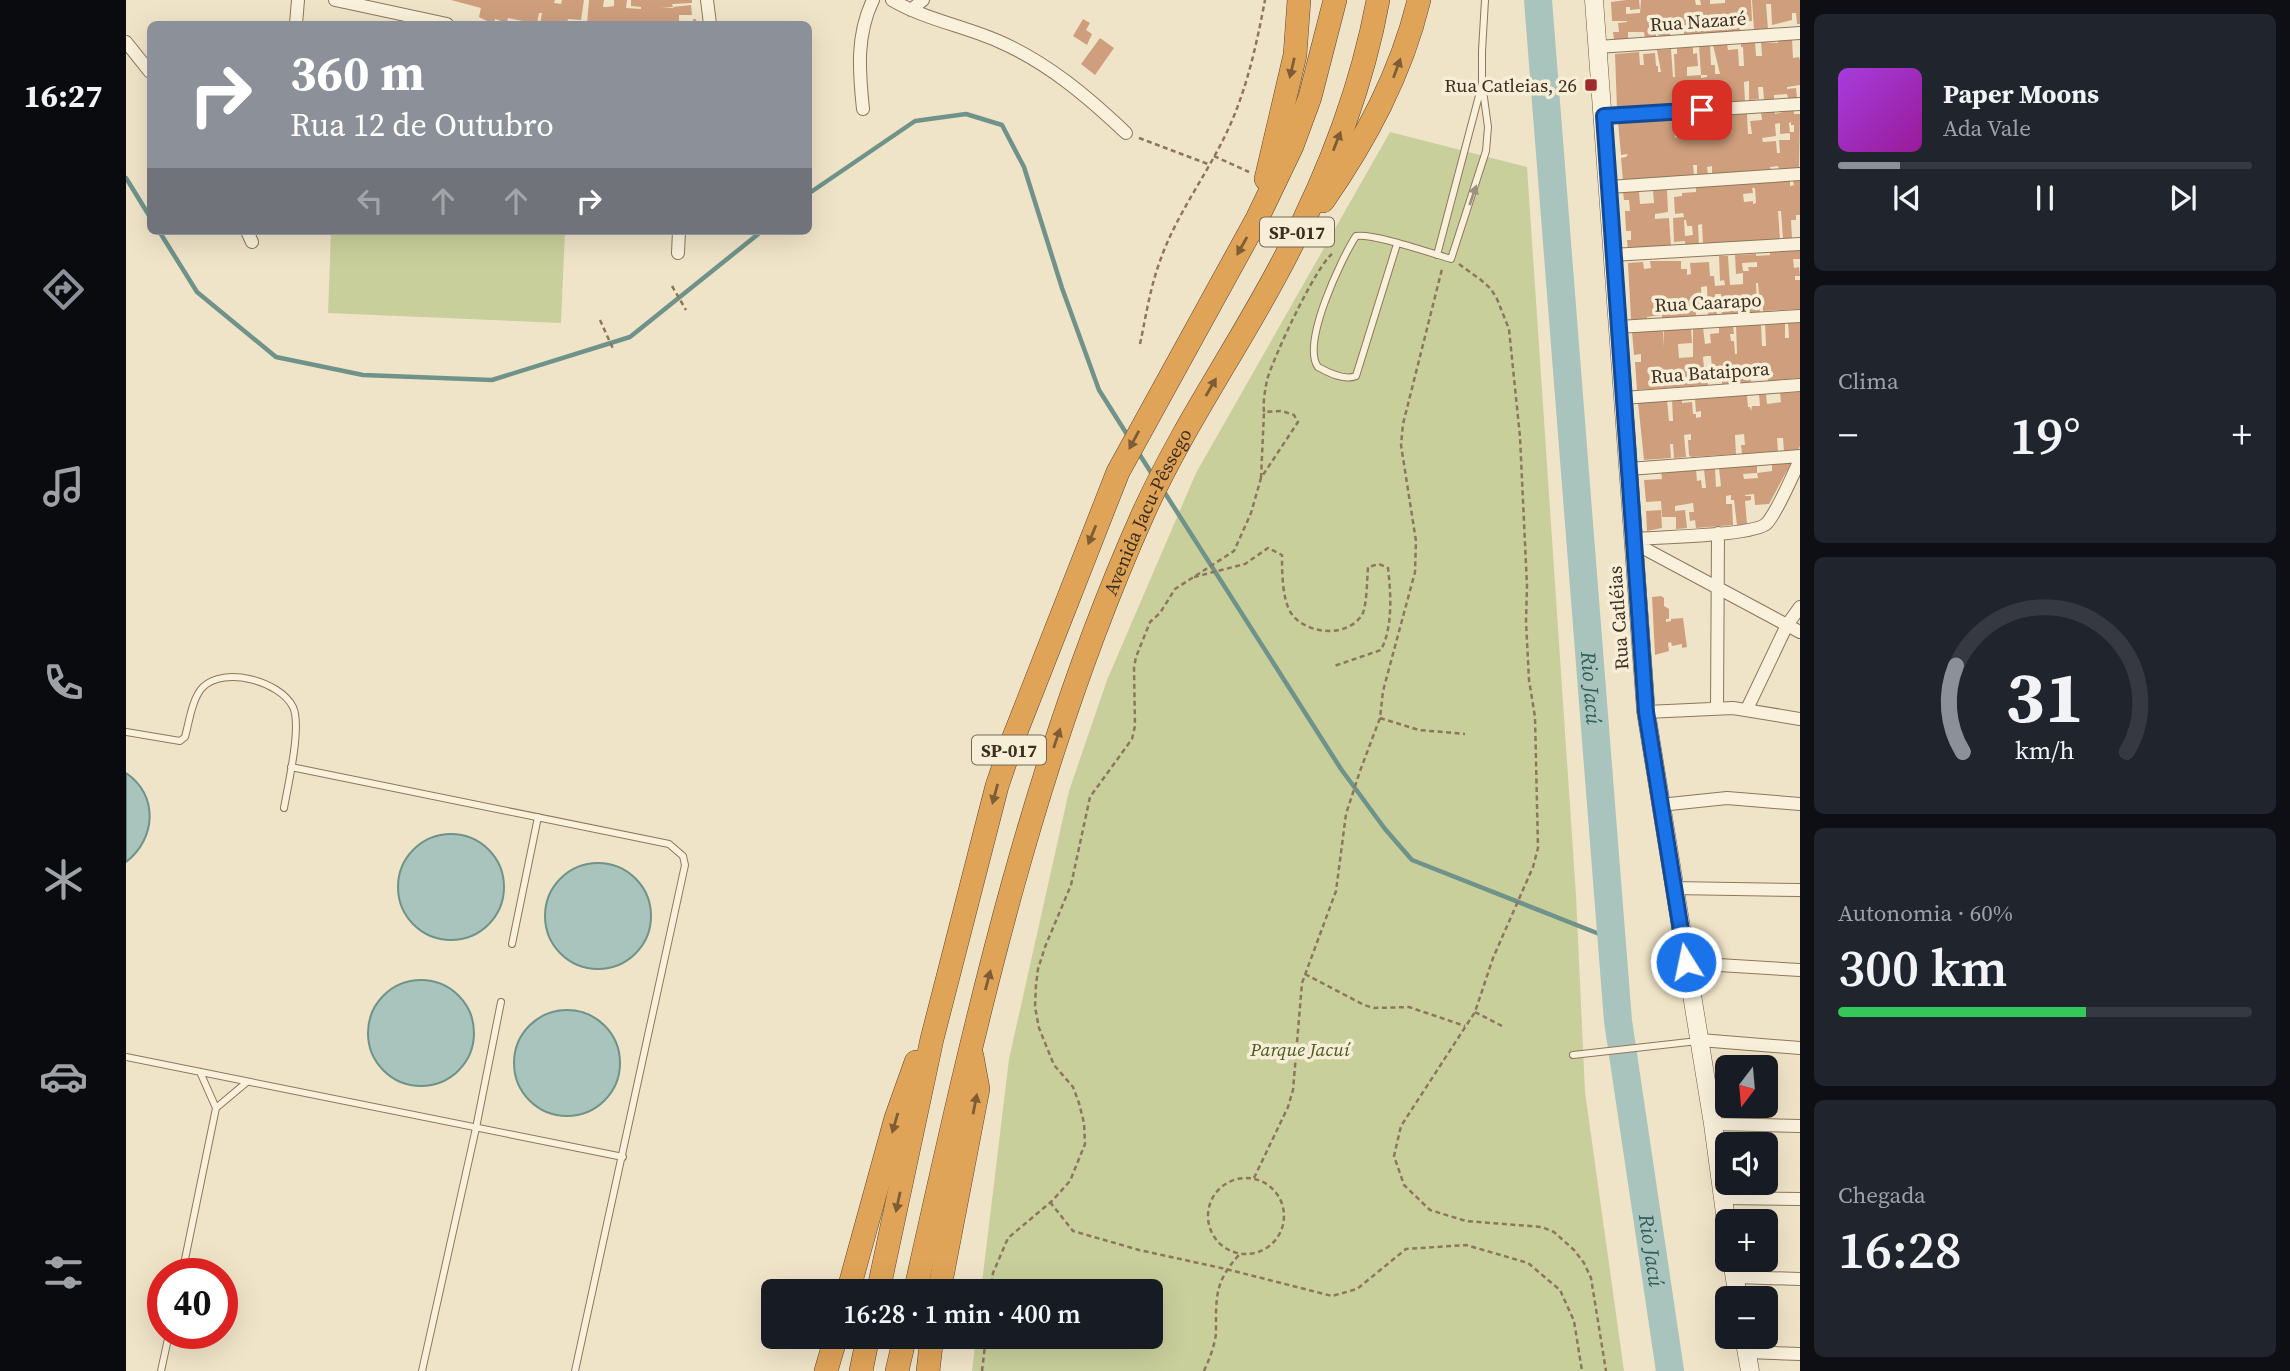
<!DOCTYPE html>
<html lang="pt">
<head>
<meta charset="utf-8">
<style>
  :root { --surface:#171b24; --page:#20242c; --text:#f1f3f6; --muted:#9ea1a6; --line:#363941; --accent:#8c9099 }
  body { margin:0; font-family:"Source Serif 4",serif; background:var(--page); color:var(--text); height:100vh; display:flex; flex-direction:column; font-size:26px; white-space:nowrap }
  * { box-sizing:border-box; margin:0 }
  p { font-size:23px; color:var(--muted) }
  .icon { flex:none; width:38px; height:38px; fill:none; stroke:currentColor; stroke-width:2; stroke-linecap:round; stroke-linejoin:round }
  .map { position:relative; flex:1; overflow:hidden }
  .sheet { display:flex; flex-direction:column; gap:14px; padding:14px; background:#0d0f14; width:490px }
  .sheet>* { flex:none }
  .banner { position:absolute; left:21px; top:21px; width:665px; height:214px; border-radius:10px; box-shadow:0 7px 28px #0002; background:#8c9099; color:#fff; overflow:hidden }
  .needle { width:46px; rotate:196deg }
  .buttons { position:absolute; left:1589px; top:1055px; display:grid; gap:14px }
  .buttons a { display:grid; place-items:center; width:63px; height:63px; border-radius:10px; background:var(--surface); box-shadow:0 7px 28px #0002; font-size:35px }
  .speed { position:absolute; left:21px; top:1258px; display:flex; gap:14px; font-size:35px; font-weight:700; text-align:center }
  .speed>* { display:grid; place-content:center; width:91px; height:91px; border-radius:50%; background:var(--surface); box-shadow:0 7px 28px #0002; line-height:1 }
  .speed .limit { border:10px solid #d22; background:#fff; color:#111 }
  .pin { position:absolute; display:grid; place-items:center; width:60px; height:60px; color:#fff; margin:-30px; border-radius:14px; box-shadow:0 4px 10px #0006 }
  .me { position:absolute; width:77px; margin:-38px; rotate:350deg; stroke-linejoin:round; filter:drop-shadow(0 0 5px #0008) }
  .turn { display:flex; align-items:center; gap:24px; height:147px; padding:0 28px; font-size:32px }
  .turn .icon { width:91px; height:91px; stroke-width:2.5 }
  .turn b { display:block; font-size:49px; line-height:60px }
  .lanes { display:flex; align-items:center; height:66px; padding:0 28px; background:#0003; justify-content:center; gap:35px; direction:ltr }
  .lanes .off { opacity:.35 }
  .big { font-size:52px; font-weight:600; line-height:1.1 }
  .sheet .tile { flex:1; display:flex; flex-direction:column; justify-content:center; gap:10px; min-width:0; padding:0 24px; border-radius:10px; background:var(--page) }
  .sheet .dial { align-items:center; gap:0 }
  .dial svg { height:182px; overflow:visible; fill:none; stroke:var(--line); stroke-width:7; stroke-linecap:round; text-anchor:middle }
  .dial text { fill:var(--text); stroke:none }
  .song { display:flex; align-items:center; gap:21px }
  .cover { width:84px; height:84px; border-radius:10px; background:linear-gradient(135deg,hsl(280 70% 55%),hsl(300 70% 35%)) }
  .played { height:7px; border-radius:4px; background:linear-gradient(90deg,var(--accent) 15%,var(--line) 15%) }
  .keys { display:flex; justify-content:space-around; direction:ltr }
  .heat { display:flex; justify-content:space-between; align-items:center; font-size:38px; direction:ltr }
  .charge { height:10px; border-radius:5px; background:linear-gradient(90deg,#34c759 60%,var(--line) 0) }
  .trip { position:absolute; left:635px; top:1279px; width:402px; height:70px; border-radius:10px; background:var(--surface); box-shadow:0 7px 28px #0002; font-weight:600; line-height:70px; text-align:center }
  main { display:flex; flex:1; min-height:0 }
  .menu { display:flex; flex-direction:column; width:126px; justify-content:space-around; align-items:center; background:#090b0e; color:var(--muted) }
  .menu .icon { width:49px; height:49px }
  .menu .selected { color:var(--accent) }
  .menu b { font-size:32px; color:var(--text) }
  .map>svg:first-child { display:block }
</style>
</head>
<body>
<main>
<nav class="menu">
<b>16:27</b>
<svg class="icon selected" aria-label="directions" viewBox="0 0 24 24"><path d="M12 3l9 9-9 9-9-9zM9 14v-3h6M13 9l2 2-2 2"/></svg>
<svg class="icon" aria-label="music" viewBox="0 0 24 24"><path d="M9 18V5l10-2v13"/><circle cx="6" cy="18" r="3"/><circle cx="16" cy="16" r="3"/></svg>
<svg class="icon" aria-label="phone" viewBox="0 0 24 24"><path d="M5 4h4l2 5-3 2q2 4 5 5l2-3 5 2v4C11 20 4 13 5 4z"/></svg>
<svg class="icon" aria-label="climate" viewBox="0 0 24 24"><path d="M12 3v18M4 7l16 10M4 17L20 7"/></svg>
<svg class="icon" aria-label="car" viewBox="0 0 24 24"><path d="M5 17H2v-5l4-1 3-4h7l3 4 3 1v5h-3M9 17h6M6 11h13"/><circle cx="7" cy="17" r="2"/><circle cx="17" cy="17" r="2"/></svg>
<svg class="icon" aria-label="filters" viewBox="0 0 24 24"><path d="M4 7h16M4 17h16"/><circle cx="9" cy="7" r="2"/><circle cx="15" cy="17" r="2"/></svg>
</nav>
<div class="map">
<svg width="1674" height="1371" viewBox="0 0 1674 1371">
  <rect width="100%" height="100%" fill="#f0e4c8"/>
  <path fill="#c9cf9b" d="M1264,132L1401,167L1450,895L1459,1092L1498,1371H846L850,1337H1026V1292L855,1291L883,1059L943,791L981,680L1070,473Z
    M205,231H439L435,323L202,313Z"/>
  <path fill="#a9c4bc" stroke="#6f938a" stroke-width="2" d="M0,773C33,795 30,839 0,862Z
    M272 887a53 53 0 1 1 106 0a53 53 0 1 1-106 0Z
    M419 916a53 53 0 1 1 106 0a53 53 0 1 1-106 0Z
    M242 1033a53 53 0 1 1 106 0a53 53 0 1 1-106 0Z
    M388 1063a53 53 0 1 1 106 0a53 53 0 1 1-106 0Z"/>
  <g fill="none" stroke-linecap="round" stroke-linejoin="round">
    <path stroke="#6f938a" stroke-width="4.5" d="M0,178L24,217
      M682,194L789,121L840,114L876,125L898,167L936,288L973,390L1002,436
      M33,231L71,292L150,357L237,375L366,380L504,337L636,231
      M1012,452L1026,474
      M1037,490L1215,769L1259,829L1286,860L1486,939"/>
    <path stroke="#a9c4bc" stroke-width="28" id="s1" d="M1412,0L1492,1021L1544,1371"/>
  </g>
  <path fill="#cf9f7d" fill-rule="evenodd" d="M325,0H429L428,3L435,4L436,0H458L455,20L442,19L441,24H414L416,13H413L411,24L382,18L381,23L369,19L367,24L353,17L355,8Z
    M463,0H478L477,7H481L488,6V0H501L500,8L515,9V7L505,6V0H566V3L546,4L547,7L535,8H548L547,7L565,5L566,15H553V22H567V19H570L571,24H479V21H476L475,24H461Z
    M1500,0H1513L1514,9L1504,10V7H1500V14L1514,13L1515,0H1569L1570,5H1575L1574,0H1584V4L1599,3V0H1625L1626,21L1614,22V31L1558,35V32L1544,33V36L1533,37L1532,31H1530V37L1519,38L1518,32H1502V39L1488,40L1487,32H1493L1492,23L1501,22V21H1486L1485,2Z
    M1626,0H1674V24H1671L1670,13H1666V20L1646,25L1645,4H1640L1642,29L1628,30Z
    M957,19L964,23L960,30L966,34L961,45L947,36Z
    M974,38L988,48L969,75L955,64Z
    M1666,39L1667,58L1673,57L1674,60V85L1661,87V89L1670,88L1671,98H1662L1661,94L1648,95V99L1638,100L1637,87H1632L1633,99L1623,100V81L1618,82L1619,101L1491,110L1489,54L1513,52L1514,65H1518L1517,54L1529,53L1530,66H1532V72H1535L1531,50L1545,49L1547,77H1549L1548,54H1551V48L1567,47V54L1571,53L1572,66L1561,67V76L1575,75V78L1581,77V75H1575L1573,46L1584,45L1585,65H1589V74H1594L1587,45L1601,44L1602,50L1612,49L1613,66H1618L1617,47H1615V43L1629,42L1630,56H1636L1635,42L1652,43V40Z
    M1668,109V114H1674L1673,168L1653,169L1652,166L1644,167L1645,170L1586,174V166L1581,167L1582,174L1571,175V165H1567L1568,176L1497,181L1495,158L1500,157L1502,154L1495,155L1492,122L1547,118L1549,138L1554,136L1550,118L1564,117L1565,130L1575,132H1579L1578,116L1621,113L1622,134H1626L1624,121L1636,120L1635,112L1648,111L1649,114ZM1665,122V125H1668V132H1664V140H1653L1654,153H1651L1650,141L1637,142L1636,138L1650,136L1649,124L1654,123V134L1664,133L1663,123Z
    M1674,180V215H1670V220H1665L1666,239H1657L1655,211H1652L1654,240L1577,245L1576,224L1572,225L1573,245L1559,246V241L1548,242L1547,218L1558,217L1557,213L1549,214L1548,197L1556,196V193L1570,192V187L1664,181V186L1668,185L1667,181ZM1626,188H1629L1630,203L1627,204V201L1618,202L1617,194L1627,193ZM1558,220H1560L1561,226H1566L1567,235L1559,236Z
    M1541,189L1542,212L1529,214V219L1543,218L1545,247L1502,250L1501,240H1505V231H1500L1499,211H1504L1503,200H1498L1497,192L1513,191L1514,204L1528,203L1527,190Z
    M1674,250V259H1667L1668,268L1673,267L1674,276H1669V280H1674V309L1637,311L1636,295H1633L1632,283H1630L1631,303H1633L1634,312L1596,314L1595,294H1589L1591,315H1582L1581,286L1575,287L1576,305L1563,306L1564,311H1570V316L1536,318V315L1521,317V319H1505L1502,263L1517,262L1518,269L1525,268L1524,261H1555V269H1561V275L1565,274L1564,263L1583,262L1584,276H1588L1589,286L1599,285L1598,280L1594,281L1593,256H1602L1604,285L1617,284V273L1610,274L1609,255L1630,254V256L1644,255V252ZM1631,262V267H1622L1623,271H1617L1616,263ZM1552,298L1553,311L1549,312V307H1543L1542,299Z
    M1662,321H1674V378L1642,381L1641,371H1638V377L1624,378L1625,382L1596,384V381L1587,382L1585,356H1580L1577,357L1578,368L1580,367L1582,385L1511,390L1509,362H1515V354L1508,355L1506,332L1537,330L1538,347V330L1565,328L1566,343L1552,344L1553,358L1567,357V328L1577,327L1579,344L1585,343L1584,334L1593,333V326L1607,325L1608,334H1604L1605,341H1608L1609,354H1611L1610,325L1635,323L1636,346H1640L1639,323L1659,322V338H1663Z
    M1674,392V446L1672,450L1658,451L1657,438H1651L1652,451L1616,454L1615,445H1619L1618,434L1609,435L1610,454L1565,457L1563,455L1562,440H1565V434L1558,435L1560,457L1548,458L1547,444H1544L1545,458L1518,460L1512,402L1541,400L1543,421H1547L1546,400L1556,399V403L1566,402L1567,414H1570V418L1575,417V411L1570,412L1569,399L1621,395L1622,407H1624L1625,411L1626,406H1634L1633,395L1640,394L1641,404L1655,402L1654,393Z
    M1665,463L1643,504L1629,505L1628,494L1619,495V496H1625V500L1619,501L1621,524L1611,525L1608,500H1605V495L1600,496V504H1606L1607,525L1570,528L1569,520L1564,521L1563,512H1568L1567,503L1549,506V511L1559,510L1561,528L1550,529V517H1536L1535,501L1520,502L1518,480L1536,479L1535,471L1570,469L1571,481L1575,480L1576,488H1580L1578,469L1589,468L1590,487L1595,486L1593,468L1631,465V473L1617,474L1618,479L1632,478L1631,473L1646,471V464Z
    M1535,510L1536,528L1521,531L1520,511Z
    M1535,596L1538,598V606L1543,609V619H1540V622L1545,621V619L1557,618L1561,647L1556,648V644L1546,646L1545,642L1542,643L1543,651L1529,655L1526,597Z"/>
  <g fill="none" stroke-linecap="round" stroke-linejoin="round">
    <defs>
      <path id="lane" d="M1271,244L1230,376C1219,381 1203,373 1192,367C1175,344 1215,259 1230,236C1247,233 1305,253 1325,259L1360,151L1362,127L1356,83V51L1359,0
        M1311,255L1355,88
        M0,732L54,741L59,737C63,723 66,698 77,687C98,666 154,681 167,707C176,726 162,785 158,808
        M165,767L543,844L557,856L559,865L449,1371
        M386,944L412,817
        M1447,1055L1572,1041
        M0,1057L497,1157
        M74,1072L90,1108
        M56,1274L90,1108L121,1082
        M35,1371L43,1334
        M296,1371L350,1128L375,1002"/>
      <path id="street" d="M209,0L321,24
        M581,0L584,24
        M766,0C798,19 838,26 872,41C921,62 962,97 1000,133
        M785,10L797,0
        M170,24L172,0
        M0,42L24,72
        M1472,47L1674,33
        M737,109C733,71 730,35 747,0
        M1478,116L1674,104
        M1483,187L1674,174
        M121,231L126,242
        M552,253L553,231
        M1486,255L1674,244
        M1492,327L1674,316
        M1497,398L1674,385
        M1503,469L1674,456
        M1508,539C1529,537 1630,536 1641,523C1653,509 1665,478 1674,460
        M1508,543L1674,632
        M1591,708L1592,533
        M1621,709L1661,625L1674,607
        M1520,712L1607,708L1674,719
        M1534,805L1601,798L1674,804
        M1547,888L1674,890
        M1560,963L1674,970
        M1574,1040L1674,1048
        M1587,1124L1674,1126
        M1597,1198L1674,1199
        M1609,1277L1674,1279
        M1621,1352L1674,1354"/>
      <path id="secondary" d="M1468,0L1520,712L1587,1124L1601,1228
        M1606,1260L1612,1298
        M1618,1337L1624,1371"/>
      <g id="highway">
        <path d="M1140,179L1169,55L1173,0"/>
        <path d="M1197,201C1240,139 1275,74 1293,0"/>
        <path d="M722,1292L770,1118L790,1062"/>
        <path d="M752,1292L806,1039L871,786L886,742L992,472L1131,219L1166,146L1184,97L1209,0"/>
        <path id="s2" d="M789,1292C848,1028 906,762 1017,514C1058,423 1116,342 1161,254C1202,175 1236,87 1252,0"/>
        <path d="M813,1292L852,1089L846,1056"/>
        <path d="M700,1371L710,1337"/>
        <path d="M735,1371L742,1337"/>
        <path d="M771,1371L779,1337"/>
        <path d="M802,1371L806,1337"/>
      </g>
    </defs>
    <use href="#lane" stroke="#8d765c" stroke-width="8"/>
    <use href="#street" stroke="#8d765c" stroke-width="14"/>
    <use href="#secondary" stroke="#6f573f" stroke-width="19"/>
    <use href="#highway" stroke="#5b4430" stroke-width="24"/>
    <path stroke="#8d765c" stroke-width="2.5" stroke-dasharray="5 3.5" stroke-linecap="butt" d="M1013,138L1082,164
      M1088,156L1123,172
      M1333,264L1355,280L1365,289L1371,299L1383,329L1394,437L1401,586L1400,622L1403,680L1409,717L1412,848L1407,867L1367,958L1349,1012L1275,1126L1268,1156L1278,1185L1304,1210L1340,1221L1416,1227L1428,1232L1448,1250L1458,1263L1465,1278L1480,1371
      M546,286L560,310
      M474,320L488,351
      M1014,344C1020,316 1024,288 1034,261C1051,212 1084,171 1105,123C1122,84 1131,42 1139,0
      M1135,478L1138,412
      M1068,577L1119,564L1142,548L1156,555C1156,571 1156,599 1165,613C1180,635 1221,638 1236,615C1241,606 1241,579 1242,567L1253,564L1262,568C1265,593 1267,627 1255,650L1208,666
      M1254,718L1293,730L1339,734
      M1179,974L1238,1005L1248,1008L1283,1007L1339,1026
      M1349,1012L1376,1026
      M1128,1178L1162,1107L1167,1090L1176,983L1210,891L1220,814L1234,771L1254,718L1257,691L1289,572L1290,541L1275,445L1277,424L1316,269
      M1082 1216a38 38 0 1 1 76 0a38 38 0 1 1-76 0Z
      M924,1202L947,1231L1013,1250L1100,1269L1206,1296L1231,1289L1280,1249L1340,1245L1402,1263L1434,1290L1448,1321L1456,1371
      M864,1292L867,1273L882,1238L926,1201L944,1181L959,1144L958,1123L953,1103L947,1087L928,1065L913,1028L909,1007L910,985L912,969L919,947L945,885L964,797L1006,739L1009,726L1008,668L1010,657L1024,622L1034,613L1049,589L1108,551L1125,513L1135,478L1172,422L1168,415L1156,411L1138,412C1137,401 1139,391 1141,380C1148,356 1189,268 1206,254
      M856,1371L860,1337
      M1078,1371C1083,1360 1089,1345 1090,1333C1090,1299 1088,1282 1113,1255"/>
    <use href="#lane" stroke="#faf1dc" stroke-width="6"/>
    <use href="#street" stroke="#faf1dc" stroke-width="12"/>
    <use href="#secondary" stroke="#faf1dc" stroke-width="18"/>
    <use href="#highway" stroke="#e0a458" stroke-width="23"/>
  </g>
  <defs><path id="oneway-solid" d="M-6-.8H1V-3.2L6.5 0L1 3.2V.8H-6Z" transform="scale(1.75)"/></defs>
  <g fill="#7e5d36">
    <use href="#oneway-solid" transform="translate(1166 68) rotate(103)"/>
    <use href="#oneway-solid" transform="translate(1271 68) rotate(-70)"/>
    <use href="#oneway-solid" transform="translate(1211 141) rotate(-69)"/>
    <use href="#oneway-solid" transform="translate(1116 246) rotate(119)"/>
    <use href="#oneway-solid" transform="translate(1085 387) rotate(-60)"/>
    <use href="#oneway-solid" transform="translate(1008 440) rotate(118)"/>
    <use href="#oneway-solid" transform="translate(966 535) rotate(112)"/>
    <use href="#oneway-solid" transform="translate(931 738) rotate(-71)"/>
    <use href="#oneway-solid" transform="translate(869 794) rotate(105)"/>
    <use href="#oneway-solid" transform="translate(862 980) rotate(-75)"/>
    <use href="#oneway-solid" transform="translate(849 1104) rotate(-79)"/>
    <use href="#oneway-solid" transform="translate(769 1123) rotate(106)"/>
    <use href="#oneway-solid" transform="translate(772 1202) rotate(102)"/>
  </g>
  <use fill="#9c907e" href="#oneway-solid" transform="translate(1347 195) rotate(-71)"/>
  <g fill="none" stroke-linecap="round" stroke-linejoin="round">
    <defs>
      <path id="route" d="M1560,962L1520,712L1478,116L1576,110"/>
    </defs>
    <use href="#route" stroke="#114b97" stroke-width="18"/>
    <use href="#route" stroke="#1a73e8" stroke-width="12"/>
  </g>
  <rect fill="#9e2a2b" stroke="#f7eed8" stroke-width="2.5" x="1458" y="78" width="14" height="14" rx="3.5"/>
  <g text-anchor="middle" dominant-baseline="central" stroke-width="7" stroke-linejoin="round" paint-order="stroke">
    <g fill="#f7eed8" stroke="#756857" stroke-width="2">
      <rect x="1134" y="217.5" width="74" height="29" rx="5"/>
      <rect x="846" y="735.5" width="74" height="29" rx="5"/>
    </g>
    <g font-size="18" font-weight="bold" fill="#3d2e20">
      <text x="1171" y="232">SP-017</text>
      <text x="883" y="750">SP-017</text>
    </g>
    <g font-size="19" fill="#3d2e20" stroke="#f7eed8">
      <text transform="translate(1572 21) rotate(-4)">Rua Nazaré</text>
      <text transform="translate(1582 302) rotate(-3)">Rua Caarapo</text>
      <text transform="translate(1584 372) rotate(-4)">Rua Bataipora</text>
      <text stroke="none"><textPath href="#s2" startOffset="816">Avenida Jacu-Pêssego</textPath></text>
      <text transform="translate(1492 618) rotate(-94)">Rua Catléias</text>
    </g>
    <g font-size="19" fill="#3d2e20" stroke="#f7eed8" text-anchor="end">
      <text x="1451" y="85">Rua Catleias, 26</text>
    </g>
    <g font-size="19" font-style="italic" fill="#4d5a26" stroke="#f7eed8">
      <text x="1174" y="1049">Parque Jacuí</text>
    </g>
    <g font-size="21" font-style="italic" fill="#2f5d5a" stroke="#f7eed8">
      <text stroke="none"><textPath href="#s1" startOffset="690">Rio Jacú</textPath></text>
      <text stroke="none"><textPath href="#s1" startOffset="1256">Rio Jacú</textPath></text>
    </g>
  </g>
</svg>
<div class="buttons">
<a><svg class="needle" viewBox="-14 -14 28 28"><path d="M0-13l5 13h-10z" fill="#e53935"/><path d="M0 13l5-13h-10z" fill="#9ea1a6"/></svg></a>
<a><svg class="icon" aria-label="sound" viewBox="0 0 24 24"><path d="M4 9h4l5-4v14l-5-4H4zM17 9q2 3 0 6"/></svg></a>
<a>+</a>
<a>−</a>
</div>
<div class="speed"><div class="limit">40</div></div>
<div class="pin" style="left:1576px;top:110px;background:#d93025"><svg class="icon" aria-label="arrive" viewBox="0 0 24 24"><path d="M6 21V4h12l-3 4 3 4H6"/></svg></div>
<svg class="me" style="left:1560px;top:962px" viewBox="-20 -20 40 40"><circle r="17" fill="#1a73e8" stroke="#fff" stroke-width="3"/><path d="M0-11L8 9 0 5-8 9z" fill="#fff"/></svg>
<div class="trip">16:28 · 1 min · 400 m</div>
<div class="banner">
<div class="turn"><svg class="icon" aria-label="right" viewBox="0 0 24 24"><path d="M7 20v-9h11M14 6l5 5-5 5"/></svg><div><b>360 m</b>Rua 12 de Outubro</div></div>
<div class="lanes"><svg class="icon off" aria-label="left" viewBox="0 0 24 24"><path d="M17 20v-9H6M10 6l-5 5 5 5"/></svg><svg class="icon off" aria-label="ahead" viewBox="0 0 24 24"><path d="M12 20V5M6 11l6-6 6 6"/></svg><svg class="icon off" aria-label="ahead" viewBox="0 0 24 24"><path d="M12 20V5M6 11l6-6 6 6"/></svg><svg class="icon" aria-label="right" viewBox="0 0 24 24"><path d="M7 20v-9h11M14 6l5 5-5 5"/></svg></div>
</div>
</div>
<section class="sheet">
<div class="tile">
<div class="song"><i class="cover"></i><div><b>Paper Moons</b><p>Ada Vale</p></div></div>
<div class="played"></div>
<div class="keys"><svg class="icon" aria-label="previous" viewBox="0 0 24 24"><path d="M18 5L8 12l10 7zM5 5v14"/></svg><svg class="icon" aria-label="pause" viewBox="0 0 24 24"><path d="M8 5v14M16 5v14"/></svg><svg class="icon" aria-label="next" viewBox="0 0 24 24"><path d="M6 5l10 7-10 7zM19 5v14"/></svg></div>
</div>
<div class="tile"><p>Clima</p>
<div class="heat"><a>−</a><b class="big">19°</b><a>+</a></div>
</div>
<div class="tile dial"><svg viewBox="0 0 100 80">
<path d="M14 69A42 42 0 1 1 86 69"/>
<path d="M14 69A42 42 0 0 1 11 31" stroke="#8c9099"/>
<text x="50" y="56" font-size="32" font-weight="700">31</text>
<text x="50" y="72" font-size="11">km/h</text>
</svg></div>
<div class="tile"><p>Autonomia · 60%</p><b class="big">300 km</b><div class="charge"></div></div>
<div class="tile"><p>Chegada</p><b class="big">16:28</b></div>
</section>
</main>
</body>
</html>
